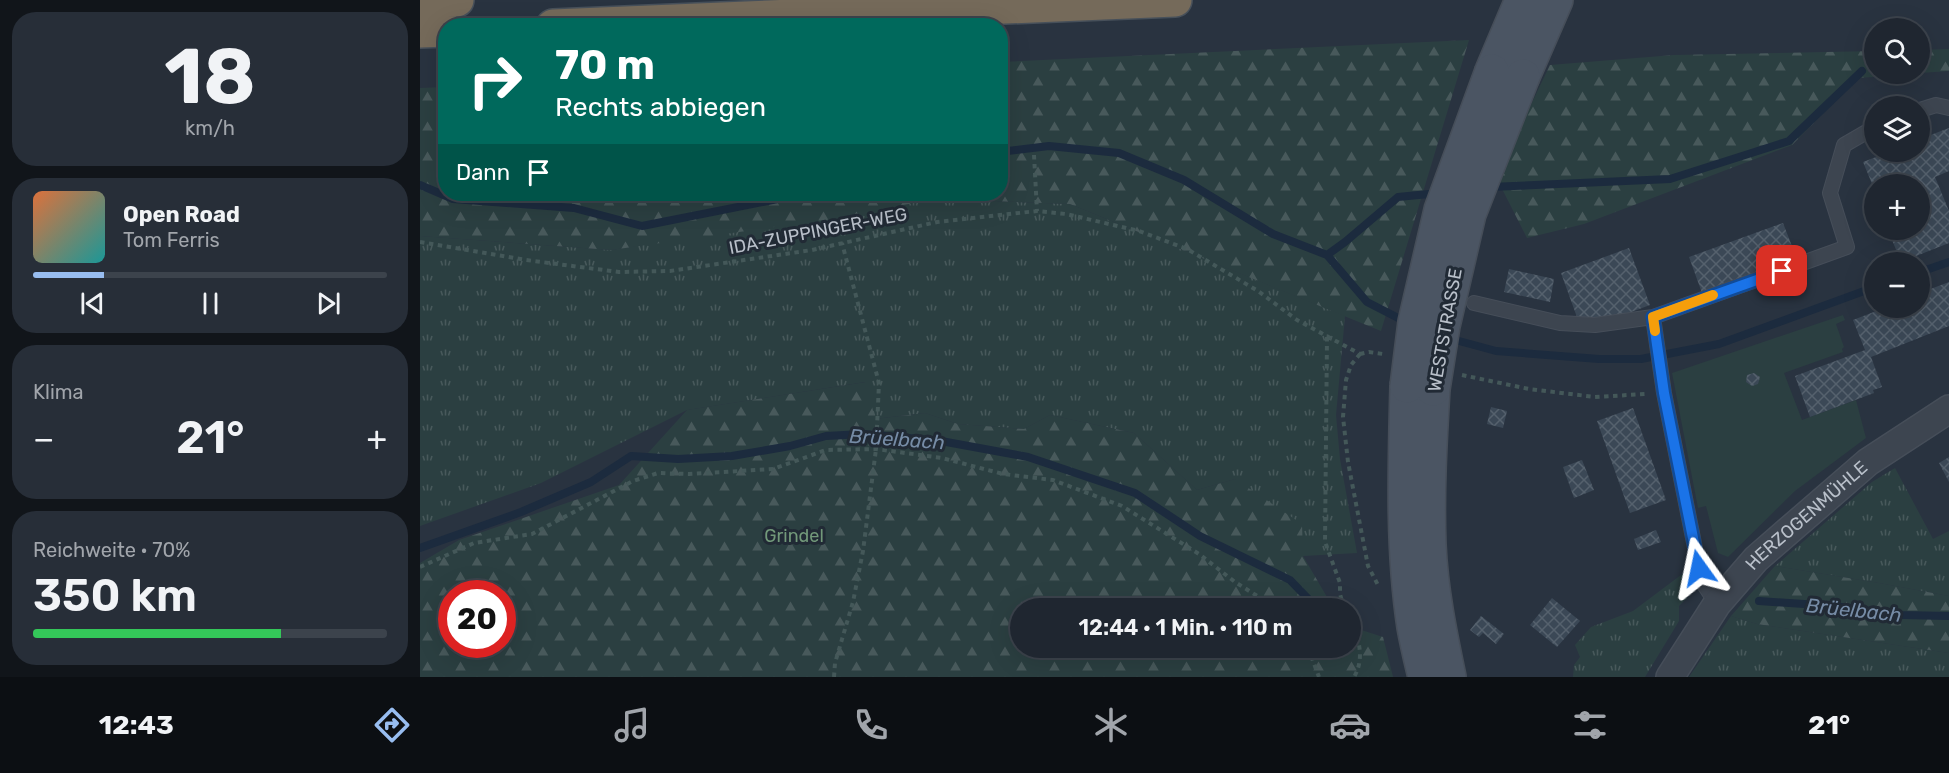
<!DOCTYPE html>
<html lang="de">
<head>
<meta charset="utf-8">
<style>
  :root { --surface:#1f2630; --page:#272e38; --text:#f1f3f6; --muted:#a1a5ab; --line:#3c434c; --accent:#98bdf0 }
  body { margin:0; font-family:Rubik,sans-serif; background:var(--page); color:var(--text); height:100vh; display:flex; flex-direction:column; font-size:22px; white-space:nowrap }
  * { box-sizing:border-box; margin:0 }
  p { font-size:20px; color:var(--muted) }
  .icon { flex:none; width:33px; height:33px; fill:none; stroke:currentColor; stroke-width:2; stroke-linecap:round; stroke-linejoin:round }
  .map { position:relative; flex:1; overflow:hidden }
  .drawer { display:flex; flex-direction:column; gap:12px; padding:12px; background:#11151a; width:420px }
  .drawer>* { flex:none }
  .banner { position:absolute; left:18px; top:18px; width:570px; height:183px; border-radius:24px; box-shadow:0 6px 24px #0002,0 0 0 2px var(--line); background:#00695c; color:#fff; overflow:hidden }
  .fabs { position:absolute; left:1444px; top:18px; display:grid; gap:12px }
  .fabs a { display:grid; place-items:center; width:66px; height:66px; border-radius:50%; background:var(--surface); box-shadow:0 6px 24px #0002,0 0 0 2px var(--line); font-size:30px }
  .speed { position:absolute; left:18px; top:580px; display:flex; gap:12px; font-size:30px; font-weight:700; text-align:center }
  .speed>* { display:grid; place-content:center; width:78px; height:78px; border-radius:50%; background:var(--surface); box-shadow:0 6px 24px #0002,0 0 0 2px var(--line); line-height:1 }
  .speed .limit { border:9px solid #d22; background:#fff; color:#111 }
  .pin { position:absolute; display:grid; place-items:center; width:51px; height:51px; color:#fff; margin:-26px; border-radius:12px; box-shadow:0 3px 9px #0006 }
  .me { position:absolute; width:66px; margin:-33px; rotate:348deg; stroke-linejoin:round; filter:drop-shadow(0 0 4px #0008) }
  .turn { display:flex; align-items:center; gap:21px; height:126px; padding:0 18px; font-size:27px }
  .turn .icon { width:78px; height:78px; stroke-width:2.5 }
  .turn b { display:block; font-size:42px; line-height:51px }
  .then { display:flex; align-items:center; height:57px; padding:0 18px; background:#0003; gap:12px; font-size:22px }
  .big { font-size:45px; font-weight:600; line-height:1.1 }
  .drawer .tile { flex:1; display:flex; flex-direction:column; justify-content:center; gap:9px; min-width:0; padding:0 21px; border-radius:24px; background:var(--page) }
  .drawer .dial { align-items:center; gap:0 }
  .dial b { font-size:78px; line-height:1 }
  .song { display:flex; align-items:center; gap:18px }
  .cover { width:72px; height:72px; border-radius:9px; background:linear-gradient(135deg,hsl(20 70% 55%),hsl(180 70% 35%)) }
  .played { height:6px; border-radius:3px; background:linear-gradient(90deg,var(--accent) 20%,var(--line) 20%) }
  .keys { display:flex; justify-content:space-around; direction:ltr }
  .heat { display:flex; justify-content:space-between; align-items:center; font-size:33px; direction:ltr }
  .charge { height:9px; border-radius:4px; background:linear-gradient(90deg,#34c759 70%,var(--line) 0) }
  .trip { position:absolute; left:590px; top:598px; width:351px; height:60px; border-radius:30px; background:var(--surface); box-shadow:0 6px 24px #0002,0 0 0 2px var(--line); font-weight:600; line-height:60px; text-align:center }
  .tab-bar { display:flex; height:96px; justify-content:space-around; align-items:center; background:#0c0f13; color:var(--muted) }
  .tab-bar .icon { width:42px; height:42px }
  .tab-bar .current { color:var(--accent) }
  .tab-bar b { font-size:27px; color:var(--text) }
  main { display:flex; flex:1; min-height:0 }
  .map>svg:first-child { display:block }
</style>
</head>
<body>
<main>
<section class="drawer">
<div class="tile dial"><b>18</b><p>km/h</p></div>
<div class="tile">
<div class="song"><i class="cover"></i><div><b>Open Road</b><p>Tom Ferris</p></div></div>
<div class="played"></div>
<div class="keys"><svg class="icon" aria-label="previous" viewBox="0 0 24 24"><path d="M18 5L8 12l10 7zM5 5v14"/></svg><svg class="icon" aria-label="pause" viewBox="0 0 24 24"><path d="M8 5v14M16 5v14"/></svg><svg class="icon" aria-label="next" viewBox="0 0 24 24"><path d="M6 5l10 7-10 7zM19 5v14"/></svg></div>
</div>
<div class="tile"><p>Klima</p>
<div class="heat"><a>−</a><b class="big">21°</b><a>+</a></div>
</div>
<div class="tile"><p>Reichweite · 70%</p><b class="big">350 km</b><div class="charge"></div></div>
</section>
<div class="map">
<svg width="1529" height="677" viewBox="0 0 1529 677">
  <defs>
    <pattern id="grass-tufts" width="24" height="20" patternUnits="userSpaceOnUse" patternTransform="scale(1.5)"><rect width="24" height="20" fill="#2b3f41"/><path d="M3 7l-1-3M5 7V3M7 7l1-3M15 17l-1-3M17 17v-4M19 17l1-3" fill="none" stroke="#48595b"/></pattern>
    <pattern id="forest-firs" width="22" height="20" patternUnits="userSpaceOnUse" patternTransform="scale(1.5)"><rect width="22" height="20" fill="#2b3f41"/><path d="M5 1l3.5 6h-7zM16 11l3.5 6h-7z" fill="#48595b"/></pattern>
    <pattern id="building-cross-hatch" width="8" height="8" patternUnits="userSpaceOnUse" patternTransform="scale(1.5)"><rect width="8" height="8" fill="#3b4856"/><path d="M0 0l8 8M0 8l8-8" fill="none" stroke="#55616d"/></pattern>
  </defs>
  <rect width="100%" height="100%" fill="#293340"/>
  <path fill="url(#grass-tufts)" d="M515,199L650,204L925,316L916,415L920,459L937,553L883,556L815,479L777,490L714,433L630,415L604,429L538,424L505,413L454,419L445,382L267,410L121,483L0,526V236L191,250Z
    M1475,468L1513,539L1529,531V596L1459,583L1355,566L1452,482Z
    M1265,572L1267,598L1259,606V621L1225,677H1153L1154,665L1160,657L1155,645L1171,627L1213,611Z
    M1311,616L1337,624L1529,653V677H1269Z"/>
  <path fill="url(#forest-firs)" fill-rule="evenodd" d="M1049,40L961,331L650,204L515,199L404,220L191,250L0,236V88L25,87L26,194H580L581,62Z
    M1529,49V71L1500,73V50Z
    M1455,51V74H1496L1438,78L1372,145L1164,224L1107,238L1076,177L1130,65L1254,55Z
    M446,382L455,419L505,413L538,424L604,429L630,415L714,433L777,490L815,479L882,524L883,556L914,609H600V648H930V637L934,643L932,627L963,637L973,677H0V563L39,540L199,485L267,410ZM32,594H82V645H32Z
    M1355,566L1459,583L1529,596V653L1337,624L1311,616Z"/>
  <path fill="#2b3f41" d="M1423,315L1425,320L1416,324L1424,347L1422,349L1423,352L1364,373L1382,420L1436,400L1446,438L1375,491L1308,557L1298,553L1286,506L1278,508L1252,373Z"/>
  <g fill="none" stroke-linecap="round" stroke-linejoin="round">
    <path stroke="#1c2b3e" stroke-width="8" d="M580,152L629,146L699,153L764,180L853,234L907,255L947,302L986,322
      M0,185L33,199L154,208L222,226L383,194
      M1070,187L1250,179L1369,141L1442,71
      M907,255L925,242L978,197L1019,193
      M1500,272L1529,262
      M1028,338L1076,351L1179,359H1221L1299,344L1455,287
      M0,548L101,512L171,482L211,456L258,459L312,456L370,446L406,436L443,434L521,441L608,457L715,493L780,536L870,580L898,609
      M1339,601L1414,606L1481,615L1529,616
      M930,636L934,637"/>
  </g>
  <path fill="url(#building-cross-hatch)" d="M1529,128V171L1515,177L1529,211V243L1481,262L1468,230H1500V184H1455V191L1443,162L1469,152H1500V139Z
    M1363,223L1377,259L1282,293L1269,257Z
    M1209,248L1230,305L1182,323L1158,320L1141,273Z
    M1089,269L1134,279L1130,302L1084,292Z
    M1529,282V326L1451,357L1462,387L1453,390L1454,393L1390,417L1375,376L1445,350L1433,320L1464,308H1500V293Z
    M1334,373L1340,377L1338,384L1332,386L1326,382L1327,375Z
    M1071,407L1087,411L1083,428L1067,424Z
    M1213,408L1246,500L1210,513L1177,421Z
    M1529,457V482L1519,463Z
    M1162,460L1174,490L1154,498L1143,467Z
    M1236,530L1241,542L1218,550L1214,539Z
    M1132,598L1160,621L1137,647L1110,625Z
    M1061,616L1084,634L1076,644L1063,633L1059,637L1050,630Z"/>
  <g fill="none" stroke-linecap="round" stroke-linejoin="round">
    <defs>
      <path id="lane" d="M1500,110L1516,105L1529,108
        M1054,303L1140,323L1175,325L1233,317
        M1297,604L1283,583L1279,568L1244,393L1233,317L1427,247L1410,193L1424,145L1455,127"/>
      <g id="street">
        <path id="s1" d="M1250,677L1297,604L1336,559L1448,462L1529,409"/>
      </g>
      <path id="secondary" d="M1072,71L1102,0
        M1103,76L1136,0
        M987,386C985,466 982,548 994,627C997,644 1001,660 1005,677
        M1013,389C1010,441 1007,493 1009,545C1011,590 1020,634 1029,677"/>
      <path id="highway" d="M0,1L37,0
        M133,26L755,0
        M0,31L26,30"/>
    </defs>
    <use href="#lane" stroke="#464e59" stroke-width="16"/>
    <use href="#street" stroke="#464e59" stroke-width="30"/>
    <use href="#secondary" stroke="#464e59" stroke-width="36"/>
    <use href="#highway" stroke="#47505a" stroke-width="36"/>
    <path stroke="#445859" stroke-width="4" stroke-dasharray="4.5 4.5" stroke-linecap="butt" d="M614,155L617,211
      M0,242L106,260L199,272L250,271L392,250L517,222L617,211L646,214L719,231L767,249L838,291L877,320L940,354
      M907,337L905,542L920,583V594L924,609
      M940,354L949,352L963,354
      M940,354L931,365L926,380L923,417L928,462L948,566L959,587
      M1042,375L1109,389L1175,397L1225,394
      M0,567L54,543L112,534L213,481L238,473L269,474L353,469L406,450L456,449L522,458L583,474L633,480L702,506L779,554L815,582L858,609
      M930,620C939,637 945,659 934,677
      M888,648L899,677
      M414,677L415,663L433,602L443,551L456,449L459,383L422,243"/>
    <use href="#lane" stroke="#3d4550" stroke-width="14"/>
    <use href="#street" stroke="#3d4550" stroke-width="27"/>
    <use href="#secondary" stroke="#4b5563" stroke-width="33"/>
    <use href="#highway" stroke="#756a5a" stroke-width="33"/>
    <defs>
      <path id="secondary-bridge" d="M987,386L995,322L1021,210L1072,71
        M1013,389L1023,326L1049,214L1103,76"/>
    </defs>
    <use href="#secondary-bridge" stroke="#464e59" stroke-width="36" stroke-linecap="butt"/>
    <use href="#secondary-bridge" stroke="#4b5563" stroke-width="33"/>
  </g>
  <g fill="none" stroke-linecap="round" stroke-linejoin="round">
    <defs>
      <path id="route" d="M1279,568L1244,393L1233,317L1362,271"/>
    </defs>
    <use href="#route" stroke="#114b97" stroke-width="15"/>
    <use href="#route" stroke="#1a73e8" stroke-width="10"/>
    <path stroke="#f59e0b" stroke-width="10" d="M1235,331L1233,317L1293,295"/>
  </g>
  <g text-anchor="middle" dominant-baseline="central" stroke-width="6" stroke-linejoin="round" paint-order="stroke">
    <g font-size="18" fill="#b9c0ca" stroke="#212a35">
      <text transform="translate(398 231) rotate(-11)">IDA-ZUPPINGER-WEG</text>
      <text transform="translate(1025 330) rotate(-80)">WESTSTRASSE</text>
      <text stroke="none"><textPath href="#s1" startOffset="213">HERZOGENMÜHLE</textPath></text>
    </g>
    <g font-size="18" fill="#72997a" stroke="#212a35">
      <text x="374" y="536">Grindel</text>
    </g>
    <g font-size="20" font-style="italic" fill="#768ca6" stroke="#212a35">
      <text transform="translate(477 439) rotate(4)">Brüelbach</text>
      <text transform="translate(1434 610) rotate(6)">Brüelbach</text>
    </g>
  </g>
</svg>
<div class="fabs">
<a><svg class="icon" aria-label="search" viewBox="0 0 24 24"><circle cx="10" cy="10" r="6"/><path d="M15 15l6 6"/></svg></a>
<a><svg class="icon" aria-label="layers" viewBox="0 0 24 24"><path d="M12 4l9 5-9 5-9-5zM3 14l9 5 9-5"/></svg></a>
<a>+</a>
<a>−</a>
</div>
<div class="speed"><div class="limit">20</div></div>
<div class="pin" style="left:1362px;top:271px;background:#d93025"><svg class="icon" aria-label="arrive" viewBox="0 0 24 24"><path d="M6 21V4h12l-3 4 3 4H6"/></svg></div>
<svg class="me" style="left:1279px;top:568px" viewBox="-20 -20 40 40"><path d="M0-17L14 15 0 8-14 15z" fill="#1a73e8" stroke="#fff" stroke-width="4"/></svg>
<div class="trip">12:44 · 1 Min. · 110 m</div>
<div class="banner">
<div class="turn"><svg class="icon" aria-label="right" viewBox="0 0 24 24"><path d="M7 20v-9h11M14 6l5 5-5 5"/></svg><div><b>70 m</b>Rechts abbiegen</div></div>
<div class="then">Dann<svg class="icon" aria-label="arrive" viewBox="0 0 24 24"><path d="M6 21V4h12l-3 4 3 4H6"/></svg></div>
</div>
</div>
</main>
<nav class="tab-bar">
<b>12:43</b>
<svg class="icon current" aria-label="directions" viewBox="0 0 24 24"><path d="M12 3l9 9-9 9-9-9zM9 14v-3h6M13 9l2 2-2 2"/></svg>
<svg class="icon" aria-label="music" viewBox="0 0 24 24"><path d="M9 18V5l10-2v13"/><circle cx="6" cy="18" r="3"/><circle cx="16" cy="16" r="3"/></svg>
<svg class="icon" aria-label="phone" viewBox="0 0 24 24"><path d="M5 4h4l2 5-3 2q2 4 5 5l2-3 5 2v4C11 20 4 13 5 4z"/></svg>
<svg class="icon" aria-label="climate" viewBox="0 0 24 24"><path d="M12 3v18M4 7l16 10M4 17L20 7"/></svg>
<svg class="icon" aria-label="car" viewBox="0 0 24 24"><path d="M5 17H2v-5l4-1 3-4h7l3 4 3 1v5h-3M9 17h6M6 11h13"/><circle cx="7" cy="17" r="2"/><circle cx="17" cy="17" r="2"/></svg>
<svg class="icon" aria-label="filters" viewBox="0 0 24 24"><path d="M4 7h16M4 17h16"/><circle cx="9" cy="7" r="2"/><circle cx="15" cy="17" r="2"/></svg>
<b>21°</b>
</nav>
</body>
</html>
